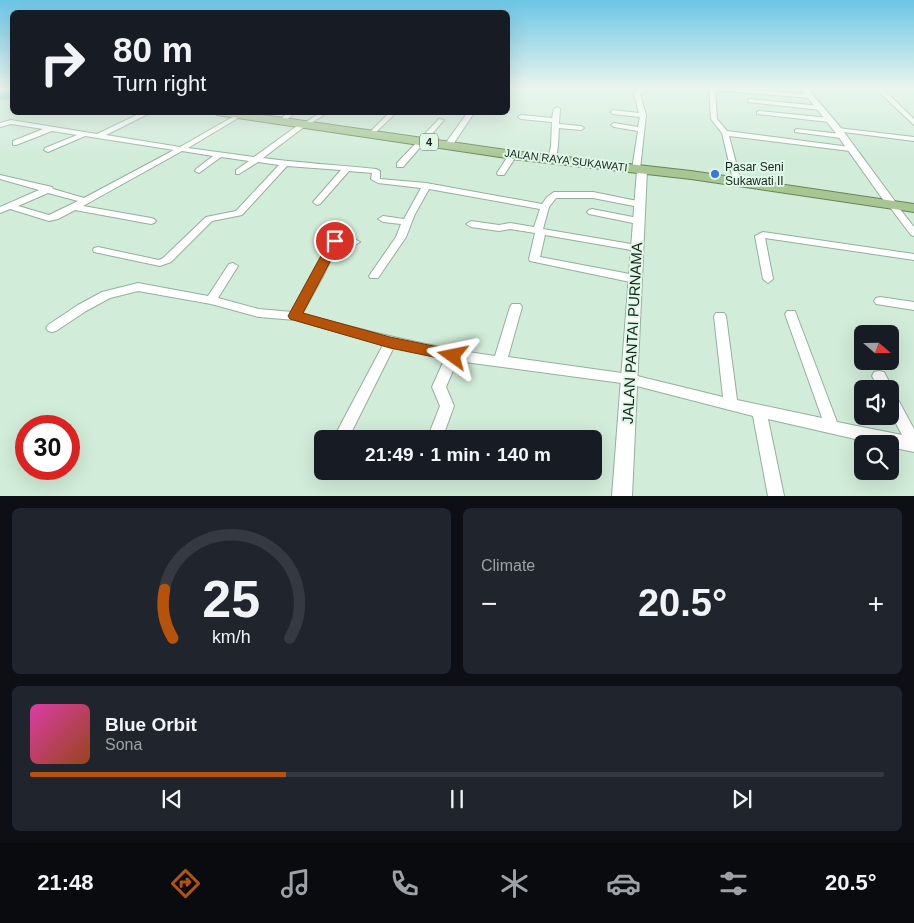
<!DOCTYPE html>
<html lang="en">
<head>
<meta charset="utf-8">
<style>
  :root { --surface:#171b24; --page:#20242c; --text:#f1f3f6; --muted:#9ea1a6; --line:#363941; --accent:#b45309 }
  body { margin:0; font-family:Helvetica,sans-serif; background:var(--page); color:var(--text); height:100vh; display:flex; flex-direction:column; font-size:19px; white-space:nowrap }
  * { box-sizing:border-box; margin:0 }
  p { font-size:16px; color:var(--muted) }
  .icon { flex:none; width:28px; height:28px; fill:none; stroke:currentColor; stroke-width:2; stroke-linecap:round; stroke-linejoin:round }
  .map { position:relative; height:496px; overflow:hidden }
  .side { display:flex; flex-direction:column; gap:12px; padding:12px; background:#0d0f14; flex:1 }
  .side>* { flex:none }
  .banner { position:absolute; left:10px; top:10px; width:500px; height:105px; border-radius:8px; box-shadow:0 5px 20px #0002; background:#171b24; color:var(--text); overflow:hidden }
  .needle { width:32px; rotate:110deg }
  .buttons { position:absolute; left:854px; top:325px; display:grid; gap:10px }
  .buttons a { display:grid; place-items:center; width:45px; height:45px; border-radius:8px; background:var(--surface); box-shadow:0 5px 20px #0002; font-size:25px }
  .speed { position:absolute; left:15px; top:415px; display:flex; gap:10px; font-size:25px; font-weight:700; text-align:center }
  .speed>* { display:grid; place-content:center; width:65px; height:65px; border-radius:50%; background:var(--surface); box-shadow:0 5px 20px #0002; line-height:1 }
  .speed .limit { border:8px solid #d22; background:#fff; color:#111 }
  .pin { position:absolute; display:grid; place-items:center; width:42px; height:42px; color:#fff; margin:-21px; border:2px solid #fff; border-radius:50%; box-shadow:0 1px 5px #0007 }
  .me { position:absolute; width:55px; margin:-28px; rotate:282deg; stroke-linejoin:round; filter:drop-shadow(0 0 4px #0008) }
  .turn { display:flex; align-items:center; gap:18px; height:105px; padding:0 20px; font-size:22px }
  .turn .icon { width:65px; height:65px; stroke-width:2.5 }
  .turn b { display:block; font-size:35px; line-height:42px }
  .big { font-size:38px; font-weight:800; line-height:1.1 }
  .side .card { flex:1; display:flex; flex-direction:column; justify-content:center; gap:8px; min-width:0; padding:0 18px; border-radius:8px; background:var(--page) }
  .side .dial { align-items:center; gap:0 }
  .dial svg { height:130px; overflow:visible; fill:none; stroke:var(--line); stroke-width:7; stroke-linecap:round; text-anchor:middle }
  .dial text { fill:var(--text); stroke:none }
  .song { display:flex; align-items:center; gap:15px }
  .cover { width:60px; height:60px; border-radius:8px; background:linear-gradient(135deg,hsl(320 70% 55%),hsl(20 70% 35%)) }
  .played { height:5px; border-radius:2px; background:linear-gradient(90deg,var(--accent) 30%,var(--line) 30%) }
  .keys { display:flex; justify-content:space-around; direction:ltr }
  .heat { display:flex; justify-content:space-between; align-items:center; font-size:28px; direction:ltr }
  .side .tiles { flex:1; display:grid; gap:12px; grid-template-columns:1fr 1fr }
  .card:last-child { grid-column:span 2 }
  .trip { position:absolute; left:314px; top:430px; width:288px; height:50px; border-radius:8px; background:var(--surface); box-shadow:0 5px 20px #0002; font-weight:800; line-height:50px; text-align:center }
  .menu { display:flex; height:80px; justify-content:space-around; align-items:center; background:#090b0e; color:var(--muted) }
  .menu .icon { width:35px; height:35px }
  .menu .on { color:var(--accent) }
  .menu b { font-size:22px; color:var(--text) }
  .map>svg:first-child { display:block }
</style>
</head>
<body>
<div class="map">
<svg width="914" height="496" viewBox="0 0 914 496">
  <rect width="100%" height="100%" fill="#d1ecd9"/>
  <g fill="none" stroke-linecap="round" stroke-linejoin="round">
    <path fill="#50dee1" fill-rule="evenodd" d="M12,91V99L0,100V92Z"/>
    <defs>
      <path id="minor" d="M641,88H649L640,94L646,115L640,169L636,171L632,169L638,131L614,127L611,125L614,123L638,127L640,117L613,114L610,112L613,110L639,113L634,93Z
        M709,88H738L812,95L813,96L810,98L715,90L717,119L727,131L850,147L854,149L850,151L729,136L741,182L737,184H734L722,133L711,119Z
        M875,88H882L914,119V125Z
        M750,99L820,106L823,108L820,110L748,102V100Z
        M557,107L560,109L559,124L581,126L584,128L581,130L559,128L558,146L556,159L552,161L548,159L551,146L552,122L521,119L518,117L521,115L552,118L554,109Z
        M759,111L829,118L832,120L829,122L757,114V112Z
        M143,112H152L106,135L180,147L236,115L239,117L238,118L188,148L254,157L301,123C312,122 314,112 328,112L307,126L304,127L263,158C300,163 338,165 376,169L380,171V179L426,183L542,204L547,197L554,192H593L642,202L643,204L639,207L593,198H556L549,207L543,229L637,245L642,248L637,251L545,235L540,257L635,275L640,279L635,283L530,261L529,259L535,233L510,229L499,231L471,227L466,224L471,221L499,225L510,223L534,227L540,209L429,189L415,214L406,237L378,278H370L369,276L396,237L401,224L383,222L378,219L383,216L404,219L421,188L378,183L371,179L372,173L349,171L320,204L317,205L313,202L341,170L287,166L242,215L212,221L171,262L160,266L94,252L93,250L94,248L98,247L159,260L163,258L206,217L236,211L279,165L258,162L239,174H236V170L249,161L221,157L199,173L195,171L196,169L213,156L182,151L83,206L151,218L154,219L156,221L154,223L151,224L75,210L58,219L49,221L10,209L0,213V207L39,190L0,179V175L52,187L53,189L84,198L174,150L85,136L48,152L44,150L45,148L77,135L52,131L16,145H13V141L43,129L11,124L0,127V123L11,120L97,134ZM48,193L78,201L49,215L18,206Z
        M288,112H296L284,122H280V120Z
        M390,112H397L374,134H370V132Z
        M468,112L474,113L452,146H446L445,144Z
        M439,119L444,120L403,167H397V163Z
        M838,128L914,137V141L836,131V129Z
        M797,129L841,134L845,136L841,138L795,132V130Z
        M510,153H516L517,155L504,175H498L497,173Z
        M893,203L896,204L914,227V236L911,235L889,206Z
        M592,209L638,218L643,221L638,224L589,214L587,212L589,210Z
        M763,232L914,254V260L765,238L773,279L768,283L763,279L755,236Z
        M334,239H355L360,242L355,245H338L323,276L302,314C366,331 430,347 495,356L510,307L512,304H520L522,307L508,357L629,374L723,397L714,316L716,313H724L726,316L737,400L822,418L785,314L787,311H795L837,422L902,435L890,412V389H879L872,376L874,372L879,371L884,372L893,389L891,392L895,394L914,429V452L890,447V444H877L768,419L784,496H768L753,416L629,384L457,361L446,387L454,406L442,439H427L440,406L432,387L445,358L394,347L348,439H333L383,345L295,320L259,317L211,304L138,291L110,298L86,311L56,331L52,332L48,331L46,328L48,325L78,305L102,292L138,283L208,296L229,264L233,263L238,266L218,298L259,309L292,312L313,276L329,242Z
        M880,297L914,302V310L876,304L874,301L876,298Z"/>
      <path id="tertiary" d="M800,88H807L841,128L897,204L899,206L897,208H889L835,132Z
        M642,167L647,170L632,496H612L637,170Z"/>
      <path id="trunk" d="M212,112H242L513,151L691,171L914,204V212L691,179L513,159L217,115Z"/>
    </defs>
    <use href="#minor" stroke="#95af9d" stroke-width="2"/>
    <use href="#tertiary" stroke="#95af9d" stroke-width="2"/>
    <use href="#trunk" stroke="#688458" stroke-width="2"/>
    <use href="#minor" fill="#fff" fill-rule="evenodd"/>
    <use href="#tertiary" fill="#fff" fill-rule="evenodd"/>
    <use href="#trunk" fill="#a8c694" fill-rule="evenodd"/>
  </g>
  <linearGradient id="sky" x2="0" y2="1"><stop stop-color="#6bc5e5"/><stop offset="0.56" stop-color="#eaf6ee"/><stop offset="1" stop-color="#eaf6ee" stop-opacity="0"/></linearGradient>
  <rect width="914" height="158" fill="url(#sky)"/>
  <path fill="#b45309" stroke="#753606" d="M335,238L341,241L303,313L390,337L453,350L458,351L460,356L458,360L453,361L390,348L290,319L288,316L329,241Z"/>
  <circle fill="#3976e4" stroke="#def9e6" stroke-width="2" cx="715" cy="174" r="5"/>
  <g text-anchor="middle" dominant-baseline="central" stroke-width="4" stroke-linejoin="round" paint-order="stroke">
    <rect fill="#def9e6" stroke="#546359" stroke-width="1" x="420" y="133.5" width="18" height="17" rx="4"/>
    <g font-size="11" font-weight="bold" fill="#19231c">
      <text x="429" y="142">4</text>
    </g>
    <g font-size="11" fill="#19231c" stroke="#def9e6">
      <text transform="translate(566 160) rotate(7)">JALAN RAYA SUKAWATI</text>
    </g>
    <g font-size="12" fill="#19231c" stroke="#def9e6" text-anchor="start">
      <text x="725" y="167">Pasar Seni<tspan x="725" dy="14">Sukawati II</tspan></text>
    </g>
    <g font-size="15" fill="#19231c" stroke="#def9e6">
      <text transform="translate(632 333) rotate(-87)">JALAN PANTAI PURNAMA</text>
    </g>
  </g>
</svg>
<div class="buttons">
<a><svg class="needle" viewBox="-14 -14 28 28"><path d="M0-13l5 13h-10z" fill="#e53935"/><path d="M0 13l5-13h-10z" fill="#9ea1a6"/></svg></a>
<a><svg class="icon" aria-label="sound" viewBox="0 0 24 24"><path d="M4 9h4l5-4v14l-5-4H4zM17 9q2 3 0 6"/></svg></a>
<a><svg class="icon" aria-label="search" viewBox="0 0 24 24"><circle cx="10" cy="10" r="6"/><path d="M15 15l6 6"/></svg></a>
</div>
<div class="speed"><div class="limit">30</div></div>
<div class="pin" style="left:335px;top:241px;background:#d93025"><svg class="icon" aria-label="arrive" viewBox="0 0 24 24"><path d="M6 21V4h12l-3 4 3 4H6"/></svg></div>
<svg class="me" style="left:453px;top:356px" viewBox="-20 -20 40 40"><path d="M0-17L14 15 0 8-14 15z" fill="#b45309" stroke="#fff" stroke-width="4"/></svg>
<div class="trip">21:49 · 1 min · 140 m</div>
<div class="banner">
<div class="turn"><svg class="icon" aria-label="right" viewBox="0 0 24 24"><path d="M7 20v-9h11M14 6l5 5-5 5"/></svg><div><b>80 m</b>Turn right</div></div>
</div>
</div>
<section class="side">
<div class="tiles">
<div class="card dial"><svg viewBox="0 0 100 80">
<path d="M14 69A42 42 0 1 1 86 69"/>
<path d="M14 69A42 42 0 0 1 9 39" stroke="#b45309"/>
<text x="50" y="56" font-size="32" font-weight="700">25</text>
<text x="50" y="72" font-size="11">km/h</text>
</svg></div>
<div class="card"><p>Climate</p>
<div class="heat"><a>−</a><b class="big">20.5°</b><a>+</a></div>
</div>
<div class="card">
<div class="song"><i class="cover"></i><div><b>Blue Orbit</b><p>Sona</p></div></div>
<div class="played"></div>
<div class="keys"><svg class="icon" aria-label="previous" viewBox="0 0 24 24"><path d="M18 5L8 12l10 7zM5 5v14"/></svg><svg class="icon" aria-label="pause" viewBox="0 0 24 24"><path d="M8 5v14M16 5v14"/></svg><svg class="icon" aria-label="next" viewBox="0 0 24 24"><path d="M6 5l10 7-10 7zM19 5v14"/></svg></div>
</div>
</div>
</section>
<nav class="menu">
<b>21:48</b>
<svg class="icon on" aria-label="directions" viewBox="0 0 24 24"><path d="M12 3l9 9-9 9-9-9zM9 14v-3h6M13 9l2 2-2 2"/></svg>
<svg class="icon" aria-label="music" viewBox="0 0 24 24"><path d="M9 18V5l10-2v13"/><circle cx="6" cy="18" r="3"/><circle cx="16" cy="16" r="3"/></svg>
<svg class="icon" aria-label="phone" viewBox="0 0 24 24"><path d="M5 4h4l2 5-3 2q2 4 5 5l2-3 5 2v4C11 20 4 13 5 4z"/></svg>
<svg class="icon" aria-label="climate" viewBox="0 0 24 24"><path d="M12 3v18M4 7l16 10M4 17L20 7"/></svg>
<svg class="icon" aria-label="car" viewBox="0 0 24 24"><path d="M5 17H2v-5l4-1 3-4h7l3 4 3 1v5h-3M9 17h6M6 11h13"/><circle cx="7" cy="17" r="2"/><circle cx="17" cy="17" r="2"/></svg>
<svg class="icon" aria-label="filters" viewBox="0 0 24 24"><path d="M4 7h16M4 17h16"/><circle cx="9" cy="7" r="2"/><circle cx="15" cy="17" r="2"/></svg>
<b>20.5°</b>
</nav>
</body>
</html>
